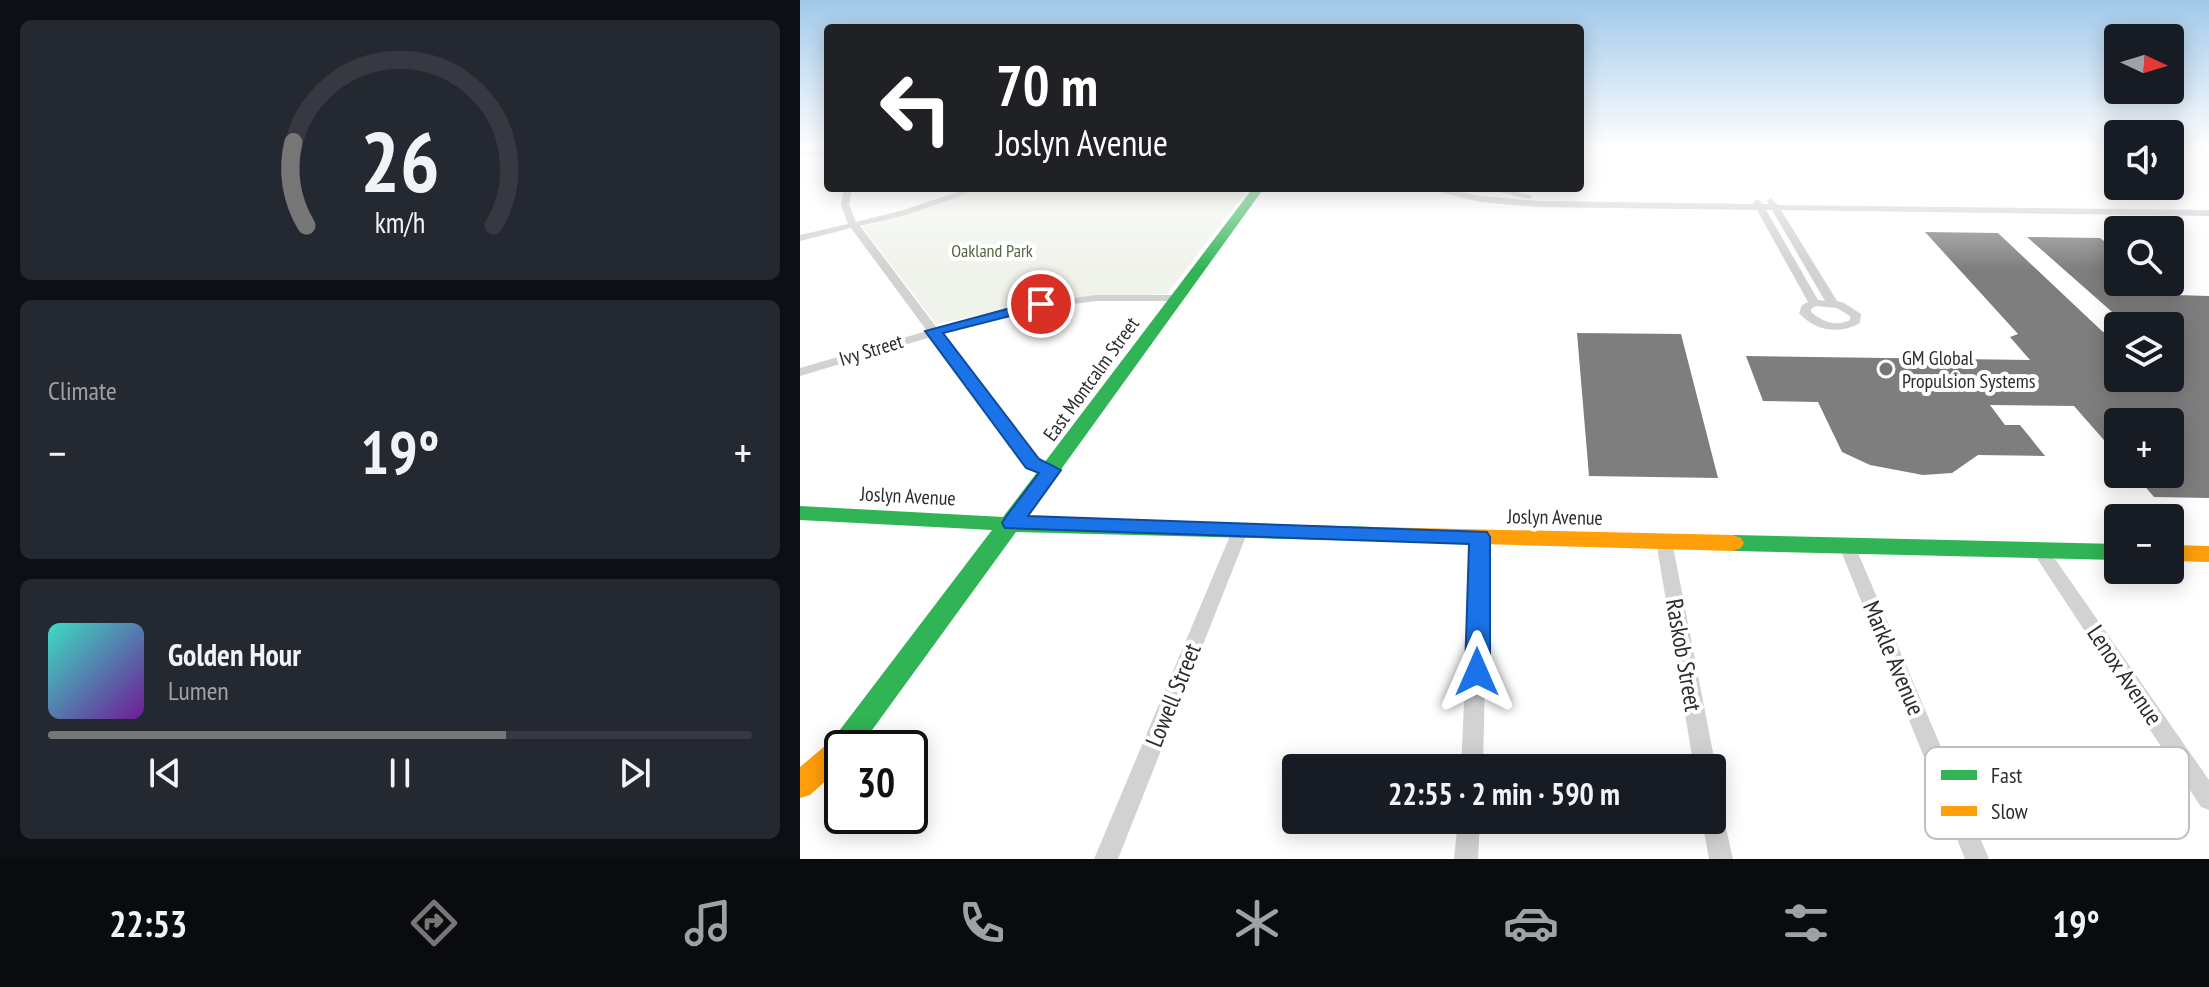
<!DOCTYPE html>
<html lang="en">
<head>
<meta charset="utf-8">
<style>
  :root { --surface:#171b24; --page:#242831; --text:#f1f3f6; --muted:#9ea1a6; --line:#363941; --accent:#767676 }
  body { margin:0; font-family:"PT Sans Narrow",sans-serif; background:var(--page); color:var(--text); height:100vh; display:flex; flex-direction:column; font-size:30px; white-space:nowrap }
  * { box-sizing:border-box; margin:0 }
  p { font-size:26px; color:var(--muted) }
  .icon { flex:none; width:44px; height:44px; fill:none; stroke:currentColor; stroke-width:2; stroke-linecap:round; stroke-linejoin:round }
  .map { position:relative; flex:1; overflow:hidden }
  .sheet { display:flex; flex-direction:column; gap:20px; padding:20px; background:#0d0f14; width:800px }
  .sheet>* { flex:none }
  .banner { position:absolute; left:24px; top:24px; width:760px; height:168px; border-radius:8px; box-shadow:0 4px 20px #0003; background:#202124; color:#fff; overflow:hidden }
  .needle { width:52px; rotate:94deg }
  .fabs { position:absolute; left:1304px; top:24px; display:grid; gap:16px }
  .fabs a { display:grid; place-items:center; width:80px; height:80px; border-radius:8px; background:var(--surface); box-shadow:0 4px 20px #0003; font-size:40px }
  .speed { position:absolute; left:24px; top:730px; display:flex; gap:16px; font-size:40px; font-weight:700; text-align:center }
  .speed>* { display:grid; place-content:center; width:104px; height:104px; border-radius:50%; background:var(--surface); box-shadow:0 4px 20px #0003; line-height:1 }
  .speed .limit { border:4px solid #111; border-radius:12px; background:#fff; color:#111 }
  .pin { position:absolute; display:grid; place-items:center; width:68px; height:68px; color:#fff; margin:-34px; border:4px solid #fff; border-radius:50%; box-shadow:0 2px 8px #0007 }
  .me { position:absolute; width:88px; margin:-44px; rotate:0deg; stroke-linejoin:round; filter:drop-shadow(0 0 6px #0008) }
  .turn { display:flex; align-items:center; gap:28px; height:168px; padding:0 40px; font-size:36px }
  .turn .icon { width:104px; height:104px; stroke-width:2.5 }
  .turn b { display:block; font-size:56px; line-height:68px }
  .big { font-size:60px; font-weight:700; line-height:1.1 }
  .sheet .card { flex:1; display:flex; flex-direction:column; justify-content:center; gap:12px; min-width:0; padding:0 28px; border-radius:12px; background:var(--page) }
  .sheet .dial { align-items:center; gap:0 }
  .dial svg { height:208px; overflow:visible; fill:none; stroke:var(--line); stroke-width:7; stroke-linecap:round; text-anchor:middle }
  .dial text { fill:var(--text); stroke:none }
  .song { display:flex; align-items:center; gap:24px }
  .cover { width:96px; height:96px; border-radius:12px; background:linear-gradient(135deg,hsl(170 70% 55%),hsl(280 70% 35%)) }
  .played { height:8px; border-radius:4px; background:linear-gradient(90deg,var(--accent) 65%,var(--line) 65%) }
  .keys { display:flex; justify-content:space-around; direction:ltr }
  .heat { display:flex; justify-content:space-between; align-items:center; font-size:44px; direction:ltr }
  .trip { position:absolute; left:482px; top:754px; width:444px; height:80px; border-radius:8px; background:var(--surface); box-shadow:0 4px 20px #0003; font-weight:700; line-height:80px; text-align:center }
  .dock { display:flex; height:128px; justify-content:space-around; align-items:center; background:#090b0e; color:var(--muted) }
  .dock .icon { width:56px; height:56px }
  .dock .active { color:var(--accent) }
  .dock b { font-size:36px; color:var(--text) }
  main { display:flex; flex:1; min-height:0 }
  .map>svg:first-child { display:block }
</style>
</head>
<body>
<main>
<section class="sheet">
<div class="card dial"><svg viewBox="0 0 100 80">
<path d="M14 69A42 42 0 1 1 86 69"/>
<path d="M14 69A42 42 0 0 1 9 37" stroke="#767676"/>
<text x="50" y="56" font-size="32" font-weight="700">26</text>
<text x="50" y="72" font-size="11">km/h</text>
</svg></div>
<div class="card"><p>Climate</p>
<div class="heat"><a>−</a><b class="big">19°</b><a>+</a></div>
</div>
<div class="card">
<div class="song"><i class="cover"></i><div><b>Golden Hour</b><p>Lumen</p></div></div>
<div class="played"></div>
<div class="keys"><svg class="icon" aria-label="previous" viewBox="0 0 24 24"><path d="M18 5L8 12l10 7zM5 5v14"/></svg><svg class="icon" aria-label="pause" viewBox="0 0 24 24"><path d="M8 5v14M16 5v14"/></svg><svg class="icon" aria-label="next" viewBox="0 0 24 24"><path d="M6 5l10 7-10 7zM19 5v14"/></svg></div>
</div>
</section>
<div class="map">
<svg width="1409" height="859" viewBox="0 0 1409 859">
  <rect width="100%" height="100%" fill="#fff"/>
  <path fill="#f0f3eb" d="M184,188H449L367,294L258,299L136,324L62,227Z"/>
  <path fill="#7e7e7e" d="M1125,232L1198,233L1303,332H1318V378H1370V326H1328L1227,237L1300,238L1318,252V282H1357L1375,295L1409,296V498L1354,497L1334,474H1370V422H1318V456L1274,406L1190,405L1205,425H1220L1245,456L1178,455L1152,473L1123,475L1070,465L1042,452L1018,402L963,401L946,356L1230,360L1210,337L1218,334Z
    M777,333L881,334L918,478L789,476Z"/>
  <g fill="none" stroke-linecap="round" stroke-linejoin="round">
    <path fill="#d2d2d2" fill-rule="evenodd" d="M0,152H28V156H0Z
      M44,188H52L49,205L56,222L100,211L170,188H183L106,215L60,226L137,328L214,306L296,295H378L384,298L378,301H296L215,312L141,334L237,461L256,467L258,470L251,475L227,467L131,337L0,376V368L127,331L51,228L0,241V235L48,224L41,205Z
      M622,188H639L681,196L739,201L954,204L953,202L957,199L963,204H969L967,201L971,198L978,205L1409,210V216L981,210L1037,301L1044,303L1061,314L1060,323C1039,335 1015,331 999,313L1002,305L1008,302L957,210L739,207L681,202ZM966,210H972L1025,301L1018,300ZM1016,306L1037,308L1050,316V320C1036,327 1023,322 1011,312V309Z
      M683,188H701L733,196L729,199Z
      M440,525L446,527L448,531L318,859H294L432,531L434,527Z
      M680,531L686,533L688,537L683,768H661L672,537L674,533Z
      M864,535L870,537L872,541L916,768L912,775V768H894L856,541L858,537Z
      M1047,540L1053,542L1055,546L1189,859H1165L1039,546L1041,542Z
      M1240,544L1246,546L1409,780V810L1401,807L1234,554L1232,550L1234,546Z
      M912,799L920,802L933,859H909L902,820H912Z
      M658,820H680L678,859H654Z"/>
    <path fill="#30b455" fill-rule="evenodd" d="M453,188H464L226,518L574,527L581,529L585,534L581,539L574,541L216,532L59,748H42V760L33,757L29,748L33,739L192,530L0,520V506L203,517Z
      M933,535L1318,544V560L933,551L925,548L922,543L925,538Z"/>
    <path fill="#ff9f0a" fill-rule="evenodd" d="M574,527L933,535L941,538L944,543L941,548L933,551L574,541L567,539L563,534L567,529Z
      M1370,545L1409,546V562L1370,561Z
      M42,737L52,740L55,748H42V766L10,795L0,798V767L32,740Z"/>
  </g>
  <linearGradient id="sky" x2="0" y2="1"><stop stop-color="#a1c9eb"/><stop offset="0.55" stop-color="#fff"/><stop offset="1" stop-color="#fff" stop-opacity="0"/></linearGradient>
  <rect width="1409" height="270" fill="url(#sky)"/>
  <path fill="#1a73e8" stroke="#114b97" stroke-width="2" d="M241,300L246,301V307L143,333L239,459L261,470L228,516L687,532L690,537V672L686,680L677,683L668,680L665,672L669,544L205,528L202,523L205,518L239,473L226,468L125,331Z"/>
  <circle fill="#767676" stroke="#fff" stroke-width="3" cx="1086" cy="369" r="8"/>
  <g text-anchor="middle" dominant-baseline="central" stroke-width="8" stroke-linejoin="round" paint-order="stroke">
    <g font-size="18" fill="#54663d" stroke="#fff">
      <text x="192" y="250">Oakland Park</text>
    </g>
    <g font-size="20" fill="#2d2d2d" stroke="#fff">
      <text transform="translate(71 350) rotate(-17)">Ivy Street</text>
      <text transform="translate(291 379) rotate(-54)">East Montcalm Street</text>
      <text transform="translate(108 496) rotate(3)">Joslyn Avenue</text>
      <text transform="translate(755 517) rotate(1)">Joslyn Avenue</text>
    </g>
    <g font-size="20" fill="#2d2d2d" stroke="#fff" text-anchor="start">
      <text x="1102" y="358">GM Global<tspan x="1102" dy="23">Propulsion Systems</tspan></text>
    </g>
    <g font-size="24" fill="#2d2d2d" stroke="#fff">
      <text transform="translate(884 655) rotate(80)">Raskob Street</text>
      <text transform="translate(1094 658) rotate(67)">Markle Avenue</text>
      <text transform="translate(1325 675) rotate(56)">Lenox Avenue</text>
      <text transform="translate(373 695) rotate(-68)">Lowell Street</text>
    </g>
  </g>
  <rect x="1125" y="747" width="264" height="92" rx="12" fill="#fff" stroke="#c0c0c0" stroke-width="2"/>
  <rect x="1141" y="770" width="36" height="10" fill="#30b455"/>
  <rect x="1141" y="806" width="36" height="10" fill="#ff9f0a"/>
  <g font-size="22" fill="#2d2d2d">
    <text x="1191" y="783">Fast</text>
    <text x="1191" y="819">Slow</text>
  </g>
</svg>
<div class="fabs">
<a><svg class="needle" viewBox="-14 -14 28 28"><path d="M0-13l5 13h-10z" fill="#e53935"/><path d="M0 13l5-13h-10z" fill="#9ea1a6"/></svg></a>
<a><svg class="icon" aria-label="sound" viewBox="0 0 24 24"><path d="M4 9h4l5-4v14l-5-4H4zM17 9q2 3 0 6"/></svg></a>
<a><svg class="icon" aria-label="search" viewBox="0 0 24 24"><circle cx="10" cy="10" r="6"/><path d="M15 15l6 6"/></svg></a>
<a><svg class="icon" aria-label="layers" viewBox="0 0 24 24"><path d="M12 4l9 5-9 5-9-5zM3 14l9 5 9-5"/></svg></a>
<a>+</a>
<a>−</a>
</div>
<div class="speed"><div class="limit">30</div></div>
<div class="pin" style="left:241px;top:304px;background:#d93025"><svg class="icon" aria-label="arrive" viewBox="0 0 24 24"><path d="M6 21V4h12l-3 4 3 4H6"/></svg></div>
<svg class="me" style="left:677px;top:672px" viewBox="-20 -20 40 40"><path d="M0-17L14 15 0 8-14 15z" fill="#1a73e8" stroke="#fff" stroke-width="4"/></svg>
<div class="trip">22:55 · 2 min · 590 m</div>
<div class="banner">
<div class="turn"><svg class="icon" aria-label="left" viewBox="0 0 24 24"><path d="M17 20v-9H6M10 6l-5 5 5 5"/></svg><div><b>70 m</b>Joslyn Avenue</div></div>
</div>
</div>
</main>
<nav class="dock">
<b>22:53</b>
<svg class="icon active" aria-label="directions" viewBox="0 0 24 24"><path d="M12 3l9 9-9 9-9-9zM9 14v-3h6M13 9l2 2-2 2"/></svg>
<svg class="icon" aria-label="music" viewBox="0 0 24 24"><path d="M9 18V5l10-2v13"/><circle cx="6" cy="18" r="3"/><circle cx="16" cy="16" r="3"/></svg>
<svg class="icon" aria-label="phone" viewBox="0 0 24 24"><path d="M5 4h4l2 5-3 2q2 4 5 5l2-3 5 2v4C11 20 4 13 5 4z"/></svg>
<svg class="icon" aria-label="climate" viewBox="0 0 24 24"><path d="M12 3v18M4 7l16 10M4 17L20 7"/></svg>
<svg class="icon" aria-label="car" viewBox="0 0 24 24"><path d="M5 17H2v-5l4-1 3-4h7l3 4 3 1v5h-3M9 17h6M6 11h13"/><circle cx="7" cy="17" r="2"/><circle cx="17" cy="17" r="2"/></svg>
<svg class="icon" aria-label="filters" viewBox="0 0 24 24"><path d="M4 7h16M4 17h16"/><circle cx="9" cy="7" r="2"/><circle cx="15" cy="17" r="2"/></svg>
<b>19°</b>
</nav>
</body>
</html>
